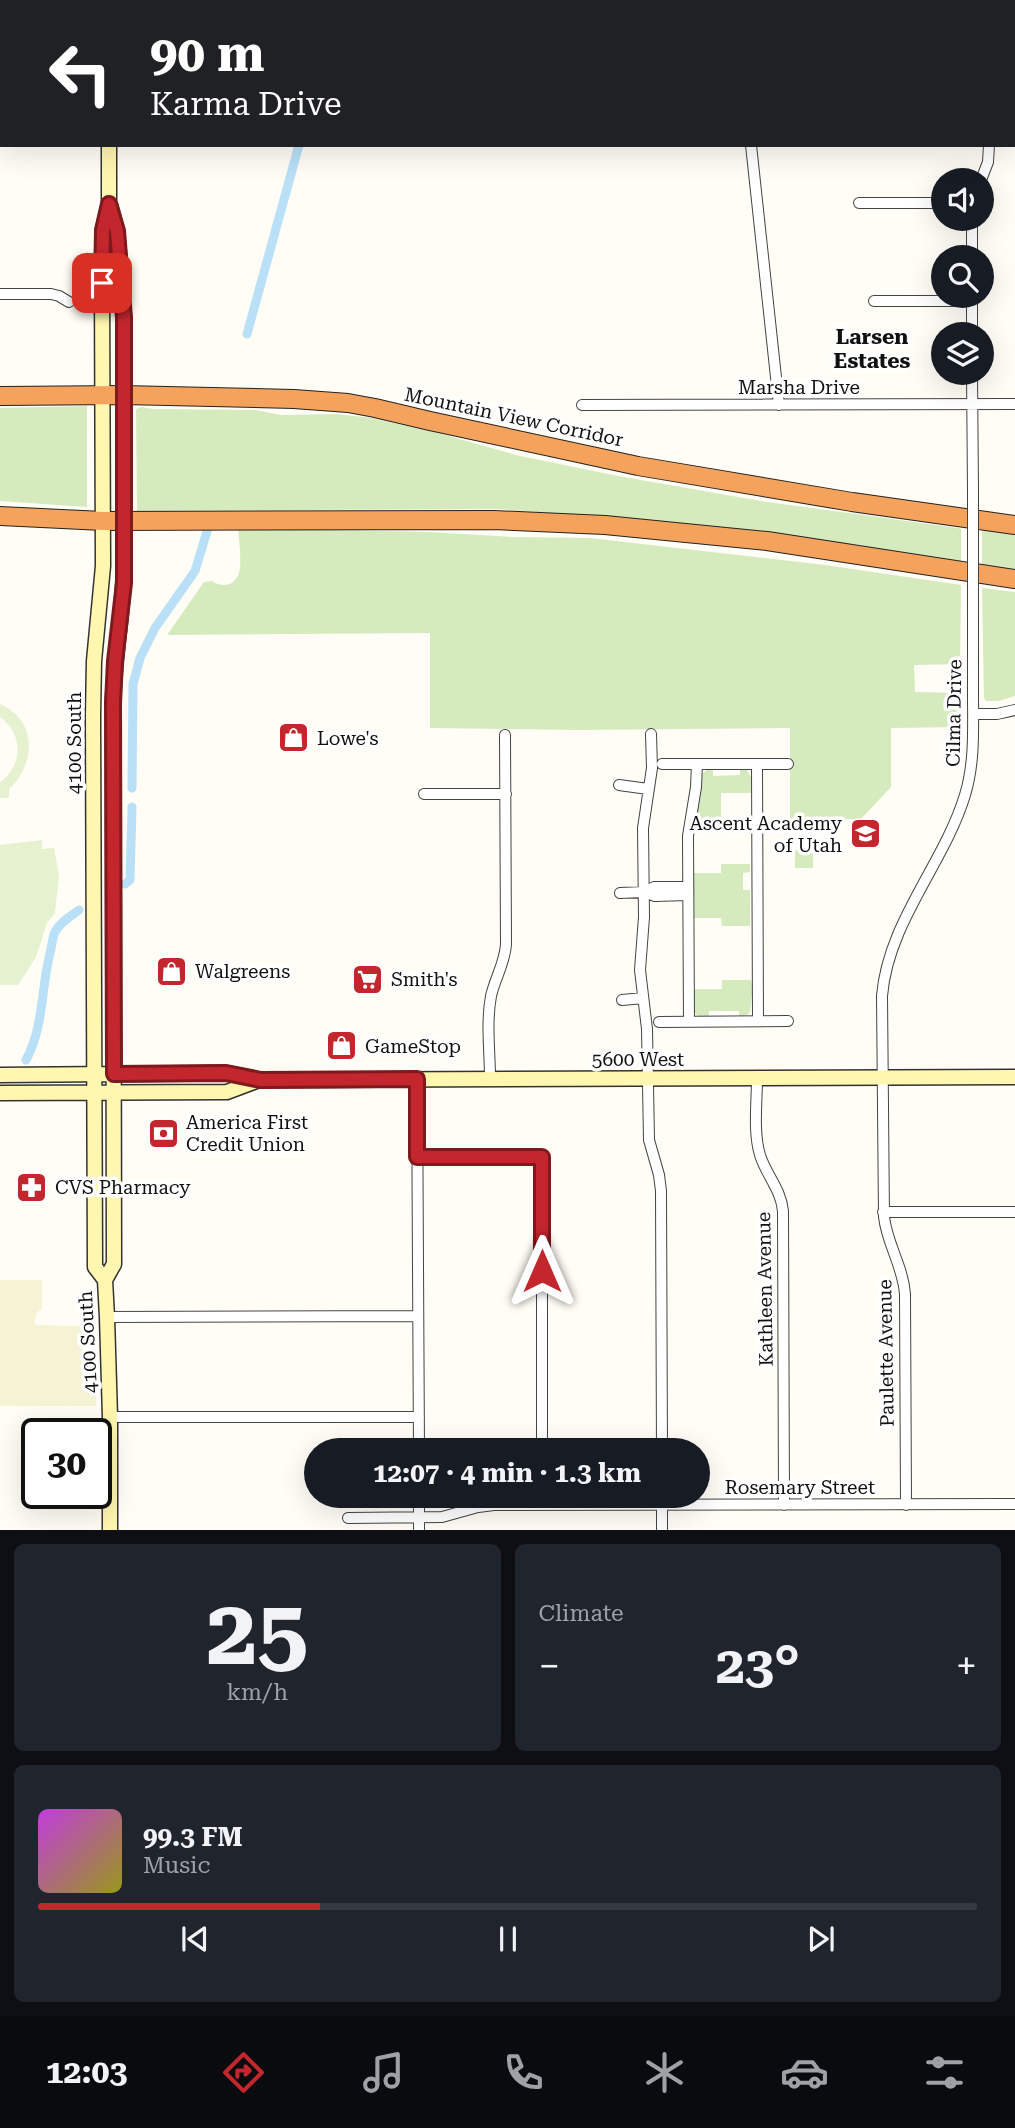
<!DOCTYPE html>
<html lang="en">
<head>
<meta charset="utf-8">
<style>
  :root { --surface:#171b24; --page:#20242c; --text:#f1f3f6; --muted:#9ea1a6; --line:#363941; --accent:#c4262e }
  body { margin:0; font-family:"Roboto Serif",serif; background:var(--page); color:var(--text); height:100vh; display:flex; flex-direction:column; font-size:26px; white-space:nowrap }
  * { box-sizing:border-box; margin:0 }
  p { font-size:23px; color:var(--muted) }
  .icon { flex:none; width:38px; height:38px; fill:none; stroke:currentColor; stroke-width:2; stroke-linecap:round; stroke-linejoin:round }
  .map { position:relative; height:1530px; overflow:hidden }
  .details { display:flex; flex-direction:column; gap:14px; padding:14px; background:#0d0f14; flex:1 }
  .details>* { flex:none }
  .banner { position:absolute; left:0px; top:0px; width:1015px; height:147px; box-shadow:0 7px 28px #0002; background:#202124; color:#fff; overflow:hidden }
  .controls { position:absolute; left:931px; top:168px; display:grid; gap:14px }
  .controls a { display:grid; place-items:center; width:63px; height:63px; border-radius:50%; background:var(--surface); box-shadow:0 7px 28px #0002; font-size:35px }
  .speed { position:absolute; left:21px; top:1418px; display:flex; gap:14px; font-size:35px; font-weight:700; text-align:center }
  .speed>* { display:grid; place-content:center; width:91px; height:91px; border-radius:50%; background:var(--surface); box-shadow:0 7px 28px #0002; line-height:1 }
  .speed .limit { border:4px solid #111; border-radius:10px; background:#fff; color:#111 }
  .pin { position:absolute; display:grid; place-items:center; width:60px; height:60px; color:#fff; margin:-30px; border-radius:14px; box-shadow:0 4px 10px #0006 }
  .me { position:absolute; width:77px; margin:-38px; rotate:0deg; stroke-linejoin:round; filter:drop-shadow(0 0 5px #0008) }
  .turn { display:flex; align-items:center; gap:24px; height:147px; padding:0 35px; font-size:32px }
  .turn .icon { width:91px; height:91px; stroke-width:2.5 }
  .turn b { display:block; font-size:49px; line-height:60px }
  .big { font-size:52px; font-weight:700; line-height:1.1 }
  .details .tile { flex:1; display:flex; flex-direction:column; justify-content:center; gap:10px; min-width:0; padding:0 24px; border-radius:10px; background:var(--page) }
  .details .dial { align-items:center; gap:0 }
  .dial b { font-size:91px; line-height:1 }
  .song { display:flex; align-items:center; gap:21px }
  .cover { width:84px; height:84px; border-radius:10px; background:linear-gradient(135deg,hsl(290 70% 55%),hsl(60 70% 35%)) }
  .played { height:7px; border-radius:4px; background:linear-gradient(90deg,var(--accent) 30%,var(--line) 30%) }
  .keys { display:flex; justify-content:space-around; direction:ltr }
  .heat { display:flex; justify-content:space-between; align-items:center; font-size:38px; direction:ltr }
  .details .tiles { flex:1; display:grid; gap:14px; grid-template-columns:1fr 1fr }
  .tile:last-child { grid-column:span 2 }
  .trip { position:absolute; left:304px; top:1438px; width:406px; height:70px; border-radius:35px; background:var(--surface); box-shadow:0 7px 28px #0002; font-weight:700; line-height:70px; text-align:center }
  .dock { display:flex; height:112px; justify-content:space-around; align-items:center; background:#090b0e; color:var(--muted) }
  .dock .icon { width:49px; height:49px }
  .dock .active { color:var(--accent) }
  .dock b { font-size:32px; color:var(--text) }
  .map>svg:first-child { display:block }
</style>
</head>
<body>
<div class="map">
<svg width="1015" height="1530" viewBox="0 0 1015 1530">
  <rect width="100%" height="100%" fill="#fffdf5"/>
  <path fill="#f6f3d4" d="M0,1280H42V1308L37,1313L34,1321L36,1325L83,1326L82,1353L84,1365L86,1372L91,1377H96V1406H0Z"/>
  <path fill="#d5ebbd" d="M118,0H305L304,2H118Z
    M87,406V507L0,501V408Z
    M141,407L153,409L256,410L280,415L337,414L372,418L438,433L520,456L618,476L761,501L958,528L961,529V567L861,545L771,537L645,520L497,509L137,511L136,409Z
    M238,528L429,532L514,537L590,538L825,565L961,585L960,664L914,665L915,692L961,693L960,727L891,728V787L861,819L790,820V728L580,730L430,728V633L167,635L204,582L212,581C222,588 235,586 239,573C242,563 239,540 238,528Z
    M982,530L1015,534V573L982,570Z
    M982,588L1015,592V696L999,701H986L984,698Z
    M708,769H713V776L740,775V769H746L751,777V793H721V820H693L701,775Z
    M795,850H813V868H795Z
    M721,864H750V872L743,873V890H750V926H722L721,918H692V873H721Z
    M722,980H751L753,987L750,1012L747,1015L739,1016V1011H709V1017L698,1016L693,1011L692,989H722Z"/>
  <path fill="#e6f2cf" d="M0,704C38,721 36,764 9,789V798H0V782C23,766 24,734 0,717Z
    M42,840V849L54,848L59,875L55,913L47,923L36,957L18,985H0V845Z"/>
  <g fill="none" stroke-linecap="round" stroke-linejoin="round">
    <path stroke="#b9e0f7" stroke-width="9" d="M326,2V0
      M247,334L299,145
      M132,788L133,684L140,658L155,628L195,571L208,528
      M125,884L130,880L132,807
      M26,1060C44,1027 41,988 50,953C52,947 52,938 55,932C60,922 71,916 79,910"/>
    <defs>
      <path id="street" d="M436,0V2
        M544,0V2
        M1013,4H1015
        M751,145L779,405
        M981,180L988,162L989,145
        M859,203H943
        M972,219V257
        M0,294H51L59,296L69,302
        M972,296V334
        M874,301H972
        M972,373L973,490
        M582,405L1015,404
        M973,714H997L1015,710
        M651,734L652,768L643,828L644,917L640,970L647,1029L649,1140L659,1175L661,1191L662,1451
        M662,764H788
        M757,764L758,1021
        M619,785L648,789
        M424,794H506
        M644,892L654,887H688
        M620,893L644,892L655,896L688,895
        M622,1000L643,998
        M659,1022L788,1021
        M689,1022L688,836L696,787L697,764
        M757,1078C757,1103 753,1132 760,1155C766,1175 781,1189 783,1211L784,1505
        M417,1079L419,1451
        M490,1079C490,1052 486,1023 491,996C495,978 505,963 506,944L505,735
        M417,1158L542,1157V1451
        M883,1212H1015
        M107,1317L418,1316
        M110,1417H419
        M419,1496V1530
        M662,1496V1530
        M906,1505L905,1294C903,1266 887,1244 884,1217L882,996C888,922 944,864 965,795C975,762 973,728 973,694C973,662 973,630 973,598
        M348,1518L442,1517L478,1507L494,1505L1015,1504"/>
      <path id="secondary" d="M109,0V2
        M1013,94H1015
        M0,98H2
        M109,145V204L103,230L102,283L103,566L94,661L93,715L95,1267L105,1280L107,1317L110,1417V1530
        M0,1075L226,1073L261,1080L1015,1077
        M0,1093L227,1092L259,1080
        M105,1280L114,1264L113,703C114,657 123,613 124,568V318L117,231L110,205"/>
      <path id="highway" d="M0,396L123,395L294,399L348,403L375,408L430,421L638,466L852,502L1015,525
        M0,516L103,521L494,520L605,525L767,541L1015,579"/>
    </defs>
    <use href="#street" stroke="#444" stroke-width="12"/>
    <use href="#secondary" stroke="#333" stroke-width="17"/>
    <use href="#highway" stroke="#222" stroke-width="20"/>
    <use href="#street" stroke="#fff" stroke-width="10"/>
    <use href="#secondary" stroke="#fff6b0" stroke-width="14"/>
    <use href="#highway" stroke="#f5a25d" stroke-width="18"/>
    <defs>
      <path id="street-bridge" d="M973,490V598"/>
    </defs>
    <use href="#street-bridge" stroke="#444" stroke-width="12" stroke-linecap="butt"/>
    <use href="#street-bridge" stroke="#fff" stroke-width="10"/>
  </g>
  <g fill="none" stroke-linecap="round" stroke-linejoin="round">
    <defs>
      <path id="route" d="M102,283L103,230L109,204L117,231L124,318V583L115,661L113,703L114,1074L226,1073L261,1080L417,1079V1157H542V1271"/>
    </defs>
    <use href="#route" stroke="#7f191e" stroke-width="18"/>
    <use href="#route" stroke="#c4262e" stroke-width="12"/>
  </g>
  <defs>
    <symbol id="shop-square" viewBox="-11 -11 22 22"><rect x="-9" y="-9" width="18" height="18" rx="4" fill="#c4262e" stroke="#fff"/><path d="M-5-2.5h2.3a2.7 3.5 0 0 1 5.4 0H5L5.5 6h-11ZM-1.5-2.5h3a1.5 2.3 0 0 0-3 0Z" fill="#fff"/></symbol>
    <symbol id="school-square" viewBox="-11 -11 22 22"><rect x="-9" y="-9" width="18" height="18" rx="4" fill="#c4262e" stroke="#fff"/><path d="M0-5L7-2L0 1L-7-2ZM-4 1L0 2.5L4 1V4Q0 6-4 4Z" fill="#fff"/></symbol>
    <symbol id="supermarket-square" viewBox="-11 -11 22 22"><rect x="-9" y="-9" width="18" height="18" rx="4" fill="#c4262e" stroke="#fff"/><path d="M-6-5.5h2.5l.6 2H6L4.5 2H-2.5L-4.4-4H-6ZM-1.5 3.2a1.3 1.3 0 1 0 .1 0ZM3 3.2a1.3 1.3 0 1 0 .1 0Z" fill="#fff"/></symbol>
    <symbol id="bank-square" viewBox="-11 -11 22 22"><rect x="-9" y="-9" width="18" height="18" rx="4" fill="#c4262e" stroke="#fff"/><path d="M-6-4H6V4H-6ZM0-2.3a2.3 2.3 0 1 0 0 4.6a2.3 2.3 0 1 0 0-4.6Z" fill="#fff"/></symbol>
    <symbol id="pharmacy-square" viewBox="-11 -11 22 22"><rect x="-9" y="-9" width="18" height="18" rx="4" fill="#c4262e" stroke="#fff"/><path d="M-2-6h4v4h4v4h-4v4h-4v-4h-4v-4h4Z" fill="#fff"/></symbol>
  </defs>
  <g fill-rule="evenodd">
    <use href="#shop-square" x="276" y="720" width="35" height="35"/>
    <use href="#school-square" x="848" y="816" width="35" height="35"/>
    <use href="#shop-square" x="154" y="954" width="35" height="35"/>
    <use href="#supermarket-square" x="350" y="962" width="35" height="35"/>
    <use href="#shop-square" x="324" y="1028" width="35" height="35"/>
    <use href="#bank-square" x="146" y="1116" width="35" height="35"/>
    <use href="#pharmacy-square" x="14" y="1170" width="35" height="35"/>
  </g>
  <g text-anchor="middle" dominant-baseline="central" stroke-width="7" stroke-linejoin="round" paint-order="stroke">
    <g font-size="19" fill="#111" stroke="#fff">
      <text x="799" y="387">Marsha Drive</text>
      <text transform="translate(514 417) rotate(12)">Mountain View Corridor</text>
      <text transform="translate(954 713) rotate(-89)">Cilma Drive</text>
      <text transform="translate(74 743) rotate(-90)">4100 South</text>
      <text x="638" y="1059">5600 West</text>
      <text transform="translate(765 1289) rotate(-91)">Kathleen Avenue</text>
      <text transform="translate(88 1342) rotate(-93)">4100 South</text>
      <text transform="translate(886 1353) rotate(-91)">Paulette Avenue</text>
      <text x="800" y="1487">Rosemary Street</text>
    </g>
    <g font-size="19" fill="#111" stroke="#fff" text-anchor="start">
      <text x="317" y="738">Lowe's</text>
      <text x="842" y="823" text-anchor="end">Ascent Academy<tspan x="842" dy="22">of Utah</tspan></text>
      <text x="195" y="971">Walgreens</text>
      <text x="391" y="979">Smith's</text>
      <text x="365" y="1046">GameStop</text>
      <text x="186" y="1122">America First<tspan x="186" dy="22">Credit Union</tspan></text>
      <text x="55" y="1187">CVS Pharmacy</text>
    </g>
    <g font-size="21" font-weight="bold" fill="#111" stroke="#fff">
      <text x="872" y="337">Larsen<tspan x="872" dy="24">Estates</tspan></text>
    </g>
  </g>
</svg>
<div class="controls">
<a><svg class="icon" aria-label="sound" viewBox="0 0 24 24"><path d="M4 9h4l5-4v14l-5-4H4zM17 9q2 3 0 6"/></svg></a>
<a><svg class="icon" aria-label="search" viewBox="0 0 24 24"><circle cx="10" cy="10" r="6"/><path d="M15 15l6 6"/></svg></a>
<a><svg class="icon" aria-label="layers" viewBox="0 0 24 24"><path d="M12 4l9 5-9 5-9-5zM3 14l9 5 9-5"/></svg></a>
</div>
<div class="speed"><div class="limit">30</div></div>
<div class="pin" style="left:102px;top:283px;background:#d93025"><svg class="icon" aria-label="arrive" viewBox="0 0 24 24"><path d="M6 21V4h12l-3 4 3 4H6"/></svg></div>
<svg class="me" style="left:542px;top:1271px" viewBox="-20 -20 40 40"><path d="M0-17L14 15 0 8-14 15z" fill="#c4262e" stroke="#fff" stroke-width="4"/></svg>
<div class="trip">12:07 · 4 min · 1.3 km</div>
<div class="banner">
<div class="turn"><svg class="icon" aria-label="left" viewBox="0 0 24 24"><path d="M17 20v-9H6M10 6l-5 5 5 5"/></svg><div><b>90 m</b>Karma Drive</div></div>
</div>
</div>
<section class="details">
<div class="tiles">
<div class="tile dial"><b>25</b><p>km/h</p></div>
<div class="tile"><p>Climate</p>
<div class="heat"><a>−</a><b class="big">23°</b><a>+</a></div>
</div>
<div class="tile">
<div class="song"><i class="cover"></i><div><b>99.3 FM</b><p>Music</p></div></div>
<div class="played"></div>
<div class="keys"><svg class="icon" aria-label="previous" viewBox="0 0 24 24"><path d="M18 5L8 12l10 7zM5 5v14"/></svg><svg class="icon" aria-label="pause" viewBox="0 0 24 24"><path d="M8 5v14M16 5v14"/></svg><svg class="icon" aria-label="next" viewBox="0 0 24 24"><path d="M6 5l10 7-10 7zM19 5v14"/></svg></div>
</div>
</div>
</section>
<nav class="dock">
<b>12:03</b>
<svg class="icon active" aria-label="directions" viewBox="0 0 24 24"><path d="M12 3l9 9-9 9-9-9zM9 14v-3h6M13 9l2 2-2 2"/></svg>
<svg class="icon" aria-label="music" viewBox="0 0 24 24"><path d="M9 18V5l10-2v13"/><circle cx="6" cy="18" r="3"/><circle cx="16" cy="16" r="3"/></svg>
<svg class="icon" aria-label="phone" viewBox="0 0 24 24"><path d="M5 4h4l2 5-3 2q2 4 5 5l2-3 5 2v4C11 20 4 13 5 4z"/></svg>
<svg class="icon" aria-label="climate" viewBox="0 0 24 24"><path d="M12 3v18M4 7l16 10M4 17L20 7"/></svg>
<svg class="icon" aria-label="car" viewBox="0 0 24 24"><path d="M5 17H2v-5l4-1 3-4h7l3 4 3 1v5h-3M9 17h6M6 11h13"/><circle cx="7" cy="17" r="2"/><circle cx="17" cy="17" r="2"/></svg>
<svg class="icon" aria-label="filters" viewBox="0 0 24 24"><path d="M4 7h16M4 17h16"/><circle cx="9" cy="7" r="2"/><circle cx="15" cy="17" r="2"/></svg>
</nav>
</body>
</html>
